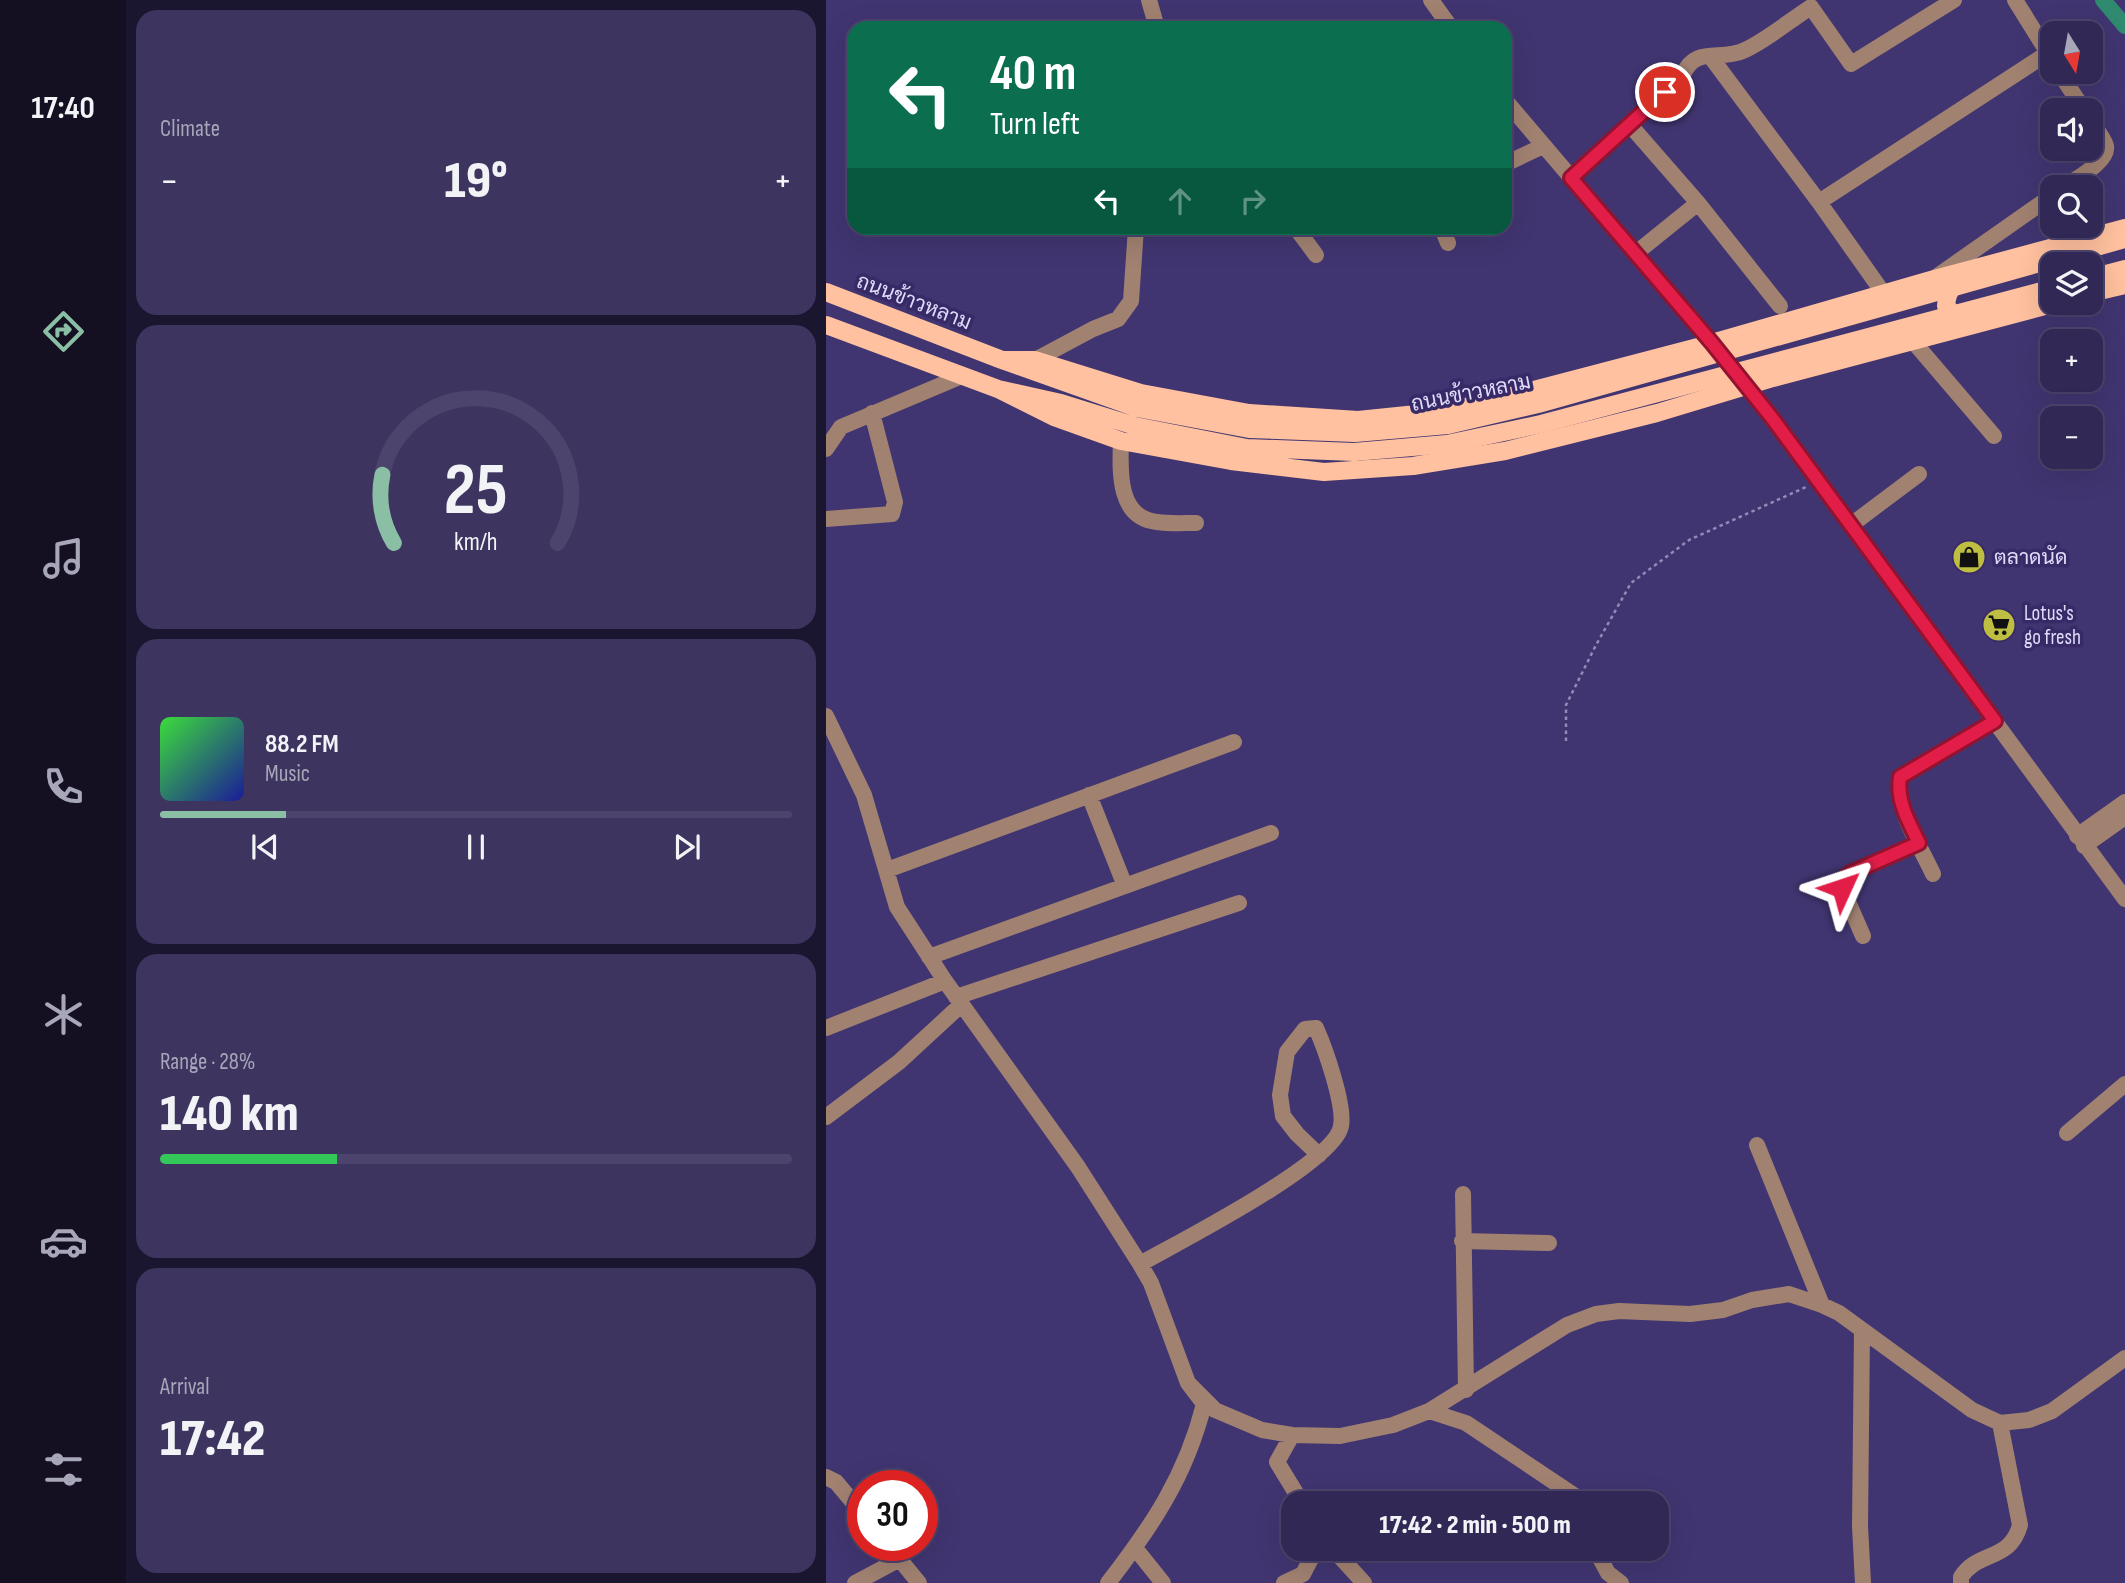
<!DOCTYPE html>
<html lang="en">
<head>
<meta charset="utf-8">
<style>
  :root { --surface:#312855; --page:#3d345f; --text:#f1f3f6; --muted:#a8a6b9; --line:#4c446c; --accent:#8abfa5 }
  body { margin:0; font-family:"Sofia Sans Condensed",Sarabun,sans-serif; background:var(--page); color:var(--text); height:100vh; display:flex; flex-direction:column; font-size:26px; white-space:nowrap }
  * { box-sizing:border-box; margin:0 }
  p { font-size:23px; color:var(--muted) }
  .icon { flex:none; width:38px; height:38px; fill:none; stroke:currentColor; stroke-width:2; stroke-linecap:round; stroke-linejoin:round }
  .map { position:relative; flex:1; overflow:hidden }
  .side { display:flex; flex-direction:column; gap:10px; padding:10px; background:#1b162f; width:700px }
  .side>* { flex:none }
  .banner { position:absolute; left:21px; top:21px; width:665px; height:214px; border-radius:21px; box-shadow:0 7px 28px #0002,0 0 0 2px var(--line); background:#0b6e4f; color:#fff; overflow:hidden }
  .needle { width:46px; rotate:169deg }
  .controls { position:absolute; left:1214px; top:21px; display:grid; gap:14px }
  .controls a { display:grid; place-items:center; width:63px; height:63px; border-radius:14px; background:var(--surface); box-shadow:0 7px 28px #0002,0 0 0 2px var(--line); font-size:35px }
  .speed { position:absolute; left:21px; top:1470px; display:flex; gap:14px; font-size:35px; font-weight:700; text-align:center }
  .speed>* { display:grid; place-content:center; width:91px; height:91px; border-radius:50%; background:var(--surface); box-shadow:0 7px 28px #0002,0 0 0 2px var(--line); line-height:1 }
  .speed .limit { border:10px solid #d22; background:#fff; color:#111 }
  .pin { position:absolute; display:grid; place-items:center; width:60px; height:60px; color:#fff; margin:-30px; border:4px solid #fff; border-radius:50%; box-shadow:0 2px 7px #0007 }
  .me { position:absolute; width:77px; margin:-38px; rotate:48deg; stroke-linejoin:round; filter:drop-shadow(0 0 5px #0008) }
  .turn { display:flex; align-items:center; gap:24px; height:147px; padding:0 28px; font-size:32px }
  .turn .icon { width:91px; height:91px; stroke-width:2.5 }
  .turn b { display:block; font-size:49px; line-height:60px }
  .lanes { display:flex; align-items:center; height:66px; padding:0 28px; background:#0003; justify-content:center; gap:35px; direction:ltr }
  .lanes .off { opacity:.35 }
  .big { font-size:52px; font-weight:800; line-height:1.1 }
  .side .card { flex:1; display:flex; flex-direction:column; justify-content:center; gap:10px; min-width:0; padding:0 24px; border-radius:21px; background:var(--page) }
  .side .dial { align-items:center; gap:0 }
  .dial svg { height:182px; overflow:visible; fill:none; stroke:var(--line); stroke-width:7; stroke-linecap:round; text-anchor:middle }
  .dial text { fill:var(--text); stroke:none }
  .song { display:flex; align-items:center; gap:21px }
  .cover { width:84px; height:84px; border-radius:10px; background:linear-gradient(135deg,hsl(120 70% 55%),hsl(240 70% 35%)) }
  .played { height:7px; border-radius:4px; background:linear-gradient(90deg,var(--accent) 20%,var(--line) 20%) }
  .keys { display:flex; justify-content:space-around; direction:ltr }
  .heat { display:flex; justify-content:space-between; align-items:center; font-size:38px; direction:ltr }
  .charge { height:10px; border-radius:5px; background:linear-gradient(90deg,#34c759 28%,var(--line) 0) }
  .trip { position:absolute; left:455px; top:1491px; width:388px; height:70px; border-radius:21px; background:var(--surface); box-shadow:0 7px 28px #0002,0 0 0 2px var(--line); font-weight:800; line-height:70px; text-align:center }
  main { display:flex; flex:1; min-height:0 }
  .tabs { display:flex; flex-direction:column; width:126px; justify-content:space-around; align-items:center; background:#141022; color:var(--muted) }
  .tabs .icon { width:49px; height:49px }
  .tabs .selected { color:var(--accent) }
  .tabs b { font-size:32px; color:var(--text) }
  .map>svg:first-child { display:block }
</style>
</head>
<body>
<main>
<nav class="tabs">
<b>17:40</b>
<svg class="icon selected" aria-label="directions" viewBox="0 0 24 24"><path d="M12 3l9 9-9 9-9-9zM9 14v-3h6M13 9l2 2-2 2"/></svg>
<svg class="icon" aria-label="music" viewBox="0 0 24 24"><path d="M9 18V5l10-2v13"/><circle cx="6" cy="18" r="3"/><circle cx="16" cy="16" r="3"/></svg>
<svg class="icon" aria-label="phone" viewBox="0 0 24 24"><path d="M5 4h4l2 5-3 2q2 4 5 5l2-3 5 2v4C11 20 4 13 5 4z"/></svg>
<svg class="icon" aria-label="climate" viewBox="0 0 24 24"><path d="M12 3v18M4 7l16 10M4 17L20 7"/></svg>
<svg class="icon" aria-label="car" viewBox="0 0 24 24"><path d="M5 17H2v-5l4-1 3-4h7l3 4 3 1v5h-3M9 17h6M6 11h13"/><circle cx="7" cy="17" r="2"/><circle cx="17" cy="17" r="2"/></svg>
<svg class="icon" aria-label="filters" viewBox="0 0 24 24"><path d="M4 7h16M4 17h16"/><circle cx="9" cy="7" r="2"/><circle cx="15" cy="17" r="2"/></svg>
</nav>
<section class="side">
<div class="card"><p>Climate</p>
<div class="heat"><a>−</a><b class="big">19°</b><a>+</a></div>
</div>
<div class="card dial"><svg viewBox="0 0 100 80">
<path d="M14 69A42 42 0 1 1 86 69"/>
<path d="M14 69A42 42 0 0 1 9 39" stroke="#8abfa5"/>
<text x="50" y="56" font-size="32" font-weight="700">25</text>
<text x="50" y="72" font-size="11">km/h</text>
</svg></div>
<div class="card">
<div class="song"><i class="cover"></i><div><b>88.2 FM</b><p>Music</p></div></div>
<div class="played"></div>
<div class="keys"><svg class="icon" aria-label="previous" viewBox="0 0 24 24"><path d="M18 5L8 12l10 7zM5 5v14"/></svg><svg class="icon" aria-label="pause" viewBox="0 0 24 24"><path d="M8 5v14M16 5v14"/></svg><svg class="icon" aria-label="next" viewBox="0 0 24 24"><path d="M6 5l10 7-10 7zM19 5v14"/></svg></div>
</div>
<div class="card"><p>Range · 28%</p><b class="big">140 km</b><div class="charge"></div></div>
<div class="card"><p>Arrival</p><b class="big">17:42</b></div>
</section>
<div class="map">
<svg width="1299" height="1583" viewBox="0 0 1299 1583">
  <rect width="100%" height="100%" fill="#413571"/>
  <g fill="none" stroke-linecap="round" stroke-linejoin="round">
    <path stroke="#308a6f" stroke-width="16" d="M1277,0L1299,26"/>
    <path stroke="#928bb7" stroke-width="2.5" stroke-dasharray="3.5 3.5" stroke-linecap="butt" d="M740,741V705L770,645L805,583L863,540L980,487"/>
    <path stroke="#a18271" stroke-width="16" d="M323,0L331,28
      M605,0L625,28
      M1189,0L1227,61
      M884,56L993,202L1058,294
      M1233,72L1258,110
      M679,100L886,343L946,418L1299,899
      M804,125L872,203L954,306
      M679,164L717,146
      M745,178L857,75C869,45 895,62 919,50C942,39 963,21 985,7L1025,64L1128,0
      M1238,187C1249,179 1283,162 1280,146C1278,138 1270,129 1265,122
      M993,202L1222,53
      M470,228L490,255
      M616,228L622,243
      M810,253L872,203
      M1110,277L1227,195
      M1086,340L1168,436
      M209,360L267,329L292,319L305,301L310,228
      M295,441C294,470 291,518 331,522C344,524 358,523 370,523
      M0,449L15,427L136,376
      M0,519L66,514L69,502L46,413
      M1025,525L1093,474
      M0,716L38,795L71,907L119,981L252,1167L314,1264L325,1283L362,1383L378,1404C360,1476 326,1526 282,1583
      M263,795L299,886
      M1251,836L1299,802
      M1258,846L1299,817
      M61,870L408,742
      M1107,874C1094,845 1069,810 1074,777L1169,721
      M1037,936L1016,888V880L1025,873L1093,843
      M103,957L445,833
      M130,997L413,903
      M0,1028L119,981
      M0,1117L73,1062L136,1004
      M1241,1133L1299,1084
      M931,1145L996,1305
      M637,1194L640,1390
      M636,1241L723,1243
      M314,1264C351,1243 509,1163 515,1126C519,1105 499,1048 490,1028L479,1029L461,1052L454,1095L457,1116L471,1134L493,1155
      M1036,1330L1034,1526L1037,1583
      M362,1383L389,1410L436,1430L466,1435L514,1436L567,1425L603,1411L741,1325L770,1314L793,1311L864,1314L897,1310L926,1300L963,1294L996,1305L1013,1313L1146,1410L1174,1423L1203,1420L1226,1411L1299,1358
      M603,1411L640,1423L752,1498L754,1503
      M466,1435L451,1462L476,1503
      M0,1477L10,1482L37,1514
      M62,1545L93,1583
      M309,1548L337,1583
      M507,1549L538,1583
      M769,1549L782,1573L795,1583
      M29,1583L74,1559
      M458,1583L477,1574L490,1549
      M1135,1583V1577C1152,1550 1184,1562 1194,1525L1174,1423"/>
    <path stroke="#ffc19f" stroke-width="18" d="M1265,278L1299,269
      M1134,281C1124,288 1121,294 1120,306L1127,314L1141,319
      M0,292L176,360L311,408L423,429L529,433
      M1265,293L1299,285
      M0,325L172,389L235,403L309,426L421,448L528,452
      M176,360H209L315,393L423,413L532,420L620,411L658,403L872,347L1105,280L1299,228
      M172,389L228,417L295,441L405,461L498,472L587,466L679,451L831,413L947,378L1230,303"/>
    <path stroke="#ffc19f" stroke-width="18" d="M529,433L622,425L712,404L1299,239
      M528,452L621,444L715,424L1227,288"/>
  </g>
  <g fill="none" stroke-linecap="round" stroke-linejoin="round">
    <defs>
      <path id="route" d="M839,92L745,178L886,343L946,418L1169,721L1074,777C1070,801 1083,822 1093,843L1025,873L1016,880V888"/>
    </defs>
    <use href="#route" stroke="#92132f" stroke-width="18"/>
    <use href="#route" stroke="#e11d48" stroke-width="12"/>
  </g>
  <defs>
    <symbol id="shop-disc" viewBox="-11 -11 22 22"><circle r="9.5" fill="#bebf42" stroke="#372a66"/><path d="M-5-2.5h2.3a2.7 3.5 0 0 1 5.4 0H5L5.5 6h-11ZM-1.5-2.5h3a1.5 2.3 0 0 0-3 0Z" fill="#111"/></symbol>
    <symbol id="supermarket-disc" viewBox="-11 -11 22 22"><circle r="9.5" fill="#bebf42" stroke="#372a66"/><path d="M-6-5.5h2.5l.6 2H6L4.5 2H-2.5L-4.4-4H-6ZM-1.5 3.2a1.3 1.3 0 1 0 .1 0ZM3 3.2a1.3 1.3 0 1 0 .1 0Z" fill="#111"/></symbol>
  </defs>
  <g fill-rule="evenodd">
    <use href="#shop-disc" x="1124" y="538" width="38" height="38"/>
    <use href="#supermarket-disc" x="1154" y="606" width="38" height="38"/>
  </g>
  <g text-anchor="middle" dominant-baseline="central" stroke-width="7" stroke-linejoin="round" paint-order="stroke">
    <g font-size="21" fill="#dfdcfa" stroke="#372a66">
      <text transform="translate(88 302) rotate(21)">ถนนข้าวหลาม</text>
      <text transform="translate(645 393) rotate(-11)">ถนนข้าวหลาม</text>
    </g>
    <g font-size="21" fill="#dfdcfa" stroke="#372a66" text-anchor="start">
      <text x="1168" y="557">ตลาดนัด</text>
      <text x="1198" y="613">Lotus's<tspan x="1198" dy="24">go fresh</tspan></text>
    </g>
  </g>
</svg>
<div class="controls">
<a><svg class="needle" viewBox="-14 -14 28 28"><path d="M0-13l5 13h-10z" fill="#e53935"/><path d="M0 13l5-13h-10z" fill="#a8a6b9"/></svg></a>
<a><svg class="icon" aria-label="sound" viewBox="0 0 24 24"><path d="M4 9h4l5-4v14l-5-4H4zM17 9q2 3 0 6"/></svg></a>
<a><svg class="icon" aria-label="search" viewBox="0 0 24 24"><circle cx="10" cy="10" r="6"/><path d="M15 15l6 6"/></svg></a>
<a><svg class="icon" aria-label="layers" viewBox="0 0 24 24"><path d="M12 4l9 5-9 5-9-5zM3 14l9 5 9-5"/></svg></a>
<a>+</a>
<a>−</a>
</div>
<div class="speed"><div class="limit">30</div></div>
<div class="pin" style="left:839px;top:92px;background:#d93025"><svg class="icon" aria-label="arrive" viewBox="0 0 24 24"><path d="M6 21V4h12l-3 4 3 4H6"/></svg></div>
<svg class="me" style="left:1016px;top:888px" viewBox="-20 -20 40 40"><path d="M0-17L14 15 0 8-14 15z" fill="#e11d48" stroke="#fff" stroke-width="4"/></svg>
<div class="trip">17:42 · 2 min · 500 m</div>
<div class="banner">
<div class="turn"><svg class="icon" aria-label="left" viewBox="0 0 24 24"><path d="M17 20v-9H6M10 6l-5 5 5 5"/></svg><div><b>40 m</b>Turn left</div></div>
<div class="lanes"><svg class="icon" aria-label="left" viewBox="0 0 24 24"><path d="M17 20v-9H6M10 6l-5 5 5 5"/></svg><svg class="icon off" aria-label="ahead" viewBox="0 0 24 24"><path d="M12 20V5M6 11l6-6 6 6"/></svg><svg class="icon off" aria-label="right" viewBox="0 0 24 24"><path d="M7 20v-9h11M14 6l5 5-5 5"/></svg></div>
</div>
</div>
</main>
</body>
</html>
